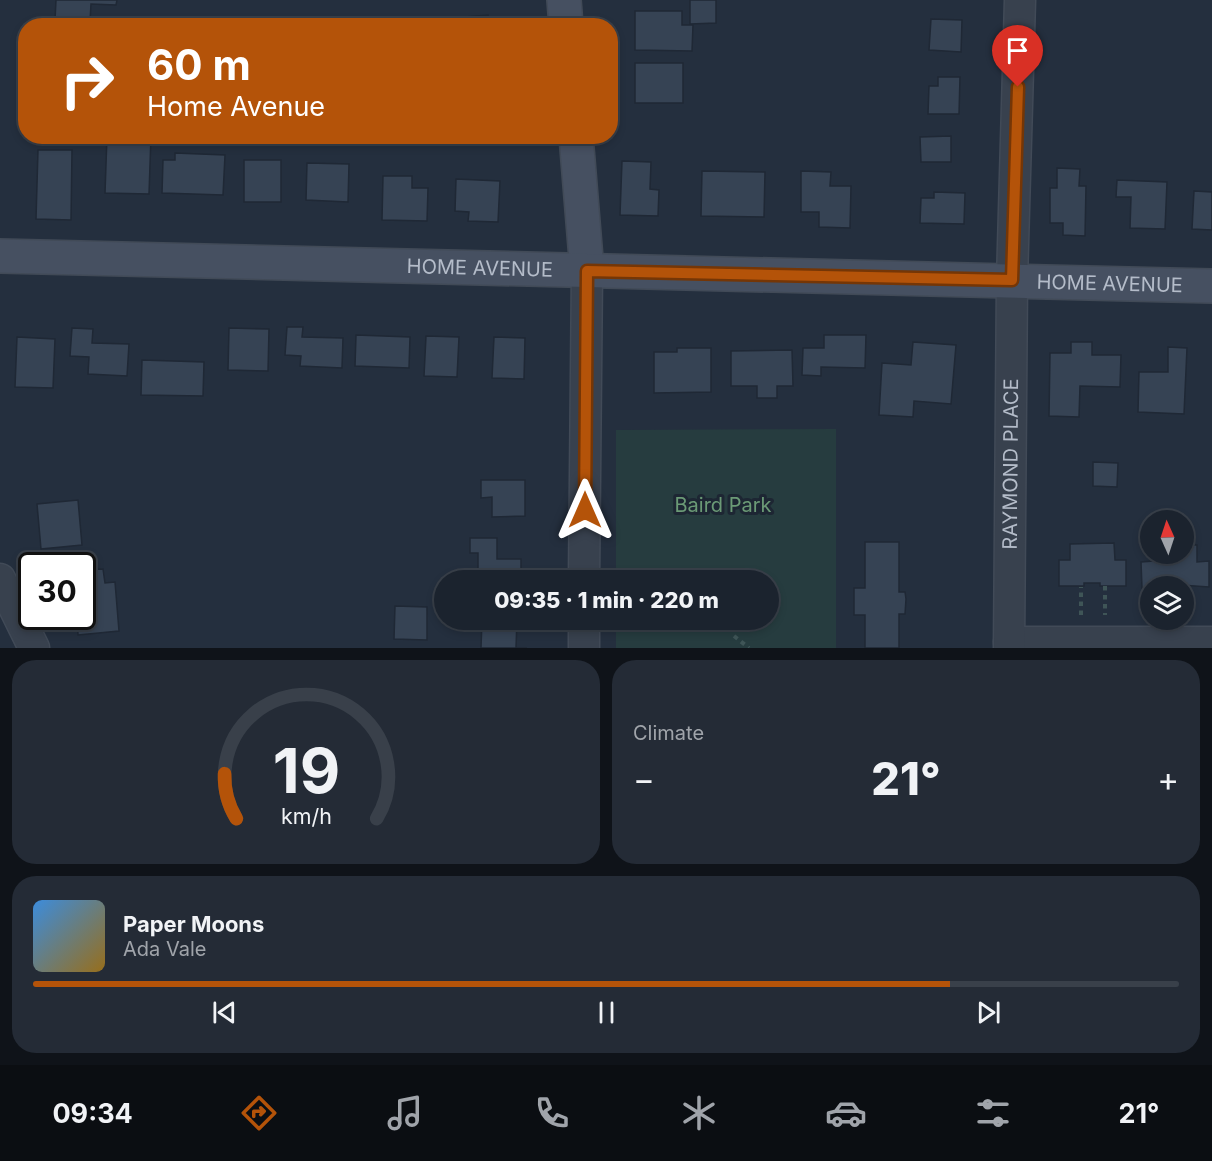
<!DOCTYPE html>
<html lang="en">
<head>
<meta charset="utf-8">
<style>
  :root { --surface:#1b232e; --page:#242b36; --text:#f1f3f6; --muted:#a0a4aa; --line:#39404a; --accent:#b45309 }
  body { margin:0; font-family:Inter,sans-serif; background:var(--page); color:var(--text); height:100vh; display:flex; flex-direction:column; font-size:22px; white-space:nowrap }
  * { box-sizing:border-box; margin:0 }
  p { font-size:20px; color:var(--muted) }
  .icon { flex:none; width:33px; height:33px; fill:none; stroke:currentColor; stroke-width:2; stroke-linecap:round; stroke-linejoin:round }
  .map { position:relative; height:648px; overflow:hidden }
  .panel { display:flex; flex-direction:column; gap:12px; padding:12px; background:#0f1319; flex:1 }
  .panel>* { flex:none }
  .banner { position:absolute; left:18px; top:18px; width:600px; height:126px; border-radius:24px; box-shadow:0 3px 9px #0003,0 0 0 2px var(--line); background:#b45309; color:#fff; overflow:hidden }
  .needle { width:39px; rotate:357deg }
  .tools { position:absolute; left:1140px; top:510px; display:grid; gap:12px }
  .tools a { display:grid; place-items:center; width:54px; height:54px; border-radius:50%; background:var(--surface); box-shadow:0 3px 9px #0003,0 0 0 2px var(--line); font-size:30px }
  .speed { position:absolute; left:18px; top:552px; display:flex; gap:12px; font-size:30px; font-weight:700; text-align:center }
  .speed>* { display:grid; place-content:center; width:78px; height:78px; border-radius:50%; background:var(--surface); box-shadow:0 3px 9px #0003,0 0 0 2px var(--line); line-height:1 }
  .speed .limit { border:3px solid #111; border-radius:9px; background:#fff; color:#111 }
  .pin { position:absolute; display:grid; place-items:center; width:51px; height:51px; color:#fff; margin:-62px -26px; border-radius:50% 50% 50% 0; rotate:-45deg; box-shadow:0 0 6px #0007 }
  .pin .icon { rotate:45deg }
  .me { position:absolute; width:66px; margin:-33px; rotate:0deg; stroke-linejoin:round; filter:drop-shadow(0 0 4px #0008) }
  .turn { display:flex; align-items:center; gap:21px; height:126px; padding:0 30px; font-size:27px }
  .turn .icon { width:78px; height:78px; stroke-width:2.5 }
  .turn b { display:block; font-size:42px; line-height:51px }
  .big { font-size:45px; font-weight:800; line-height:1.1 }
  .panel .card { flex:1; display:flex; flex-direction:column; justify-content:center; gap:9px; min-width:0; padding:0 21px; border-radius:24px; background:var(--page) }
  .panel .dial { align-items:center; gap:0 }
  .dial svg { height:156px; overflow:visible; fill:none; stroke:var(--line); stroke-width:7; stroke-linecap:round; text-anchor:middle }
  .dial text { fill:var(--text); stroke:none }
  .song { display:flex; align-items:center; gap:18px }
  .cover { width:72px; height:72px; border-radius:9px; background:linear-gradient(135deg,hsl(210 70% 55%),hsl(40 70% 35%)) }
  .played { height:6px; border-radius:3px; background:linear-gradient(90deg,var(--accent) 80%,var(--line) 80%) }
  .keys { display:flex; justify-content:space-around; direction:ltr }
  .heat { display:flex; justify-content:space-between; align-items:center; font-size:33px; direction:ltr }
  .panel .tiles { flex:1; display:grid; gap:12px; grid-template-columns:1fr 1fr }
  .card:last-child { grid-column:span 2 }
  .trip { position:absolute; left:434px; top:570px; width:345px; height:60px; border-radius:30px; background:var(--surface); box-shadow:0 3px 9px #0003,0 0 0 2px var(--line); font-weight:800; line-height:60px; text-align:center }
  .dock { display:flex; height:96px; justify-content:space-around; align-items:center; background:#0b0e12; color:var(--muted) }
  .dock .icon { width:42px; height:42px }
  .dock .active { color:var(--accent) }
  .dock b { font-size:27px; color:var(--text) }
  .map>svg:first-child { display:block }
</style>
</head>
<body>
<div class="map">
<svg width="1212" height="648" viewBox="0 0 1212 648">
  <rect width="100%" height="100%" fill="#242f3e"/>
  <path fill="#263c3f" d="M836,429V648H616V620H768V580H616V430Z"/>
  <path fill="#364354" stroke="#1f2835" stroke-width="1.5" d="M56,0H117L116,5L91,4L90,22L55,20Z
    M690,0H716V23L690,24Z
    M635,11H682V25H693L692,51L635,50Z
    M488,15L489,26H418V21Z
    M931,19L962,20L961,52L929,50Z
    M635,63H683V103H635Z
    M938,77H960L959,114H928L929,86H938Z
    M107,136H151L149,194L105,193Z
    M447,136H479L447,139Z
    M951,136V162H921L920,137Z
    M38,150H72L71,220L36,219Z
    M175,153L225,155L223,195L162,193L163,160H175Z
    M244,160H281V202H244Z
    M622,161L651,162L650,189L659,190L658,216L620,215Z
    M307,163L349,164L348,202L306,200Z
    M1057,168L1080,169L1079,186H1086L1085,236L1063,235V223H1050V188H1057Z
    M702,171L765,172L764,217L701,216Z
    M801,171L831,172L830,186H851L850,228L819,227V212H801Z
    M383,176H412V188H428L427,221L382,220Z
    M456,179L500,181L498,222L468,221L469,212L455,211Z
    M1117,180L1167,182L1165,229L1130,228L1131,197H1116Z
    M1194,191L1212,192V230L1192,229Z
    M934,192L965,193L964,224L920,223L921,198H934Z
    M287,327H303L302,337L343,338L342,368L300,366L301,356L285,355Z
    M72,328L93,329L92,343L129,344L127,376L88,374L89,357L70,356Z
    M229,328L269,329L268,371L228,370Z
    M356,335L410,337L409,368L355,366Z
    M824,335H866L865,368L821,367V376L802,375L803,348H824Z
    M426,336L459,337L457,377L424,376Z
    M17,337L55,339L53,388L15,387Z
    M494,337L525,338L524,379L492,378Z
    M913,342L956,345L951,404L914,401L913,417L879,415L882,363L911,365Z
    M1071,342H1092V355H1121L1120,387L1080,386L1079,417L1049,416L1050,353H1071Z
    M1168,347L1187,348L1184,414L1138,412L1139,372H1168Z
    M677,348H711V392L654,393V352H677Z
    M792,350L793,386H777V398H757V386H731V351Z
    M142,360L204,362L203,396L141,395Z
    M1093,462L1118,463L1117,487L1093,486Z
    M481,480H525V516L492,517V497L481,498Z
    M78,500L82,545L41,549L37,504Z
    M470,538H497V559H521V580H488V572H478V553H470Z
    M865,542H899V592H905L906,599L905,614H899V648H865V615H854V588H865Z
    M1114,543L1115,560H1126V586H1100V583H1084V586H1059V560H1070V544Z
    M1184,545H1197V562L1209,561V587L1167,584V586L1142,588L1141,562L1153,561V554H1184Z
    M103,569L105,583L115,582L119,631L78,635L77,616H82V570Z
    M395,606L427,607V640L394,639Z
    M482,620H517L516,648H527H481Z"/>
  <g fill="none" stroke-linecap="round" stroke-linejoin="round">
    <defs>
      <g id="street">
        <path d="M0,579L34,648"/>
        <path d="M584,580L587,271"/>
        <path d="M1009,642H1212"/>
        <path d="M584,648V620"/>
        <path id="s1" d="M1009,648L1012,280L1020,0"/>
      </g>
      <g id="secondary">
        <path d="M564,0L566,26"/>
        <path d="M576,136L587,271"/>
        <path id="s2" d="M0,256L1212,286"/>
      </g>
    </defs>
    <use href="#street" stroke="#414a57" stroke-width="33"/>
    <use href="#secondary" stroke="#414a57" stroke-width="36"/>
    <path stroke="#3f5557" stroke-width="4" stroke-dasharray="4.5 4.5" stroke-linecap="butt" d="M1105,586V615
      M1081,615V587
      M1188,615V587
      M734,636L749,648"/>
    <use href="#street" stroke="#38414e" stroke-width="30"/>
    <use href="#secondary" stroke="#465061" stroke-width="33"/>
  </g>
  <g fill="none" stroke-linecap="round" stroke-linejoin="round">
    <defs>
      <path id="route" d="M585,510L587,271L1012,280L1018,87"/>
    </defs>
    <use href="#route" stroke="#753606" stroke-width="15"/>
    <use href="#route" stroke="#b45309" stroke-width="10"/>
  </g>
  <g text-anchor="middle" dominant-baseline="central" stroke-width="6" stroke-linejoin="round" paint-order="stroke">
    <g font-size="20" fill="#b4bcc9" stroke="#1d2633">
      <text stroke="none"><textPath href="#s2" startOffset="480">HOME AVENUE</textPath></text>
      <text stroke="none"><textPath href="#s2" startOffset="1110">HOME AVENUE</textPath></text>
      <text stroke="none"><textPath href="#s1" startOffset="184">RAYMOND PLACE</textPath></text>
    </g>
    <g font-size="20" fill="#6b9a76" stroke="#1d2633">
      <text x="723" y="505">Baird Park</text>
    </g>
  </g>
</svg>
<div class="tools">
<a><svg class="needle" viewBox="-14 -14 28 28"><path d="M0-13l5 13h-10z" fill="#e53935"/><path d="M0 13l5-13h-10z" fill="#a0a4aa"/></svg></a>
<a><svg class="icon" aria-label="layers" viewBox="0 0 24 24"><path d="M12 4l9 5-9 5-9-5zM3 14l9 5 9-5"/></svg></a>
</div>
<div class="speed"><div class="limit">30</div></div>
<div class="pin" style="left:1018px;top:87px;background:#d93025"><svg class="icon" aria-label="arrive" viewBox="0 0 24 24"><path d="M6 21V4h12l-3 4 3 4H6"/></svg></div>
<svg class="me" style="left:585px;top:510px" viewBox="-20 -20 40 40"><path d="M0-17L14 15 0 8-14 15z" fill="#b45309" stroke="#fff" stroke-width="4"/></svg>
<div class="trip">09:35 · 1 min · 220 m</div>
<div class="banner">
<div class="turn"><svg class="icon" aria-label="right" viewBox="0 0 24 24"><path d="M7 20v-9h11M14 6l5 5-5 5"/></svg><div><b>60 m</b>Home Avenue</div></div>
</div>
</div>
<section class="panel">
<div class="tiles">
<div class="card dial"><svg viewBox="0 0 100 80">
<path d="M14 69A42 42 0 1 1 86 69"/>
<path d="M14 69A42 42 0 0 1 8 46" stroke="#b45309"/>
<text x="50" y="56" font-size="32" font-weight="700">19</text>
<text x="50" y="72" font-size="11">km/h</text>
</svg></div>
<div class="card"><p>Climate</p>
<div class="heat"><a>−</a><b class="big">21°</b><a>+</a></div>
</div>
<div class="card">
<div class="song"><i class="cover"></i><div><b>Paper Moons</b><p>Ada Vale</p></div></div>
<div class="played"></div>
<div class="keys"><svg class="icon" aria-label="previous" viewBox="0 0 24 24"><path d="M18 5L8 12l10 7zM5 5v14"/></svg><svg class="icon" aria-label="pause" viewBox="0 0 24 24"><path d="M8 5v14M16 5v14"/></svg><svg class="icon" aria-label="next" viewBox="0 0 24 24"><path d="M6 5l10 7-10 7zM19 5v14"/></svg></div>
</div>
</div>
</section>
<nav class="dock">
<b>09:34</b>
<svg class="icon active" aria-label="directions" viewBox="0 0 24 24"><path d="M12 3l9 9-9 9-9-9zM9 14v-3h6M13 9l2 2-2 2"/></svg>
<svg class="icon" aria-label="music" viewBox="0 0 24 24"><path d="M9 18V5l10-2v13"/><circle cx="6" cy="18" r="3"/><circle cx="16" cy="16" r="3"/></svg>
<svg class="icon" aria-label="phone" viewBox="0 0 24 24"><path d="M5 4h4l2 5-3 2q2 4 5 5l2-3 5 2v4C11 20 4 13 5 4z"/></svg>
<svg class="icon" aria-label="climate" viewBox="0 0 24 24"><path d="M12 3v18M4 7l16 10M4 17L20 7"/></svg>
<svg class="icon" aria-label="car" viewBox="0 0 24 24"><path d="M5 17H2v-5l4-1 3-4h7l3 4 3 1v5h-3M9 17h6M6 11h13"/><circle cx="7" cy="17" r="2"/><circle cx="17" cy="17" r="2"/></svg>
<svg class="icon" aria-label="filters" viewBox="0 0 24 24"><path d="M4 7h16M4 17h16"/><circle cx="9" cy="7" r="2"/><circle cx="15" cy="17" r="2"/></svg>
<b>21°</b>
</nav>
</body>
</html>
